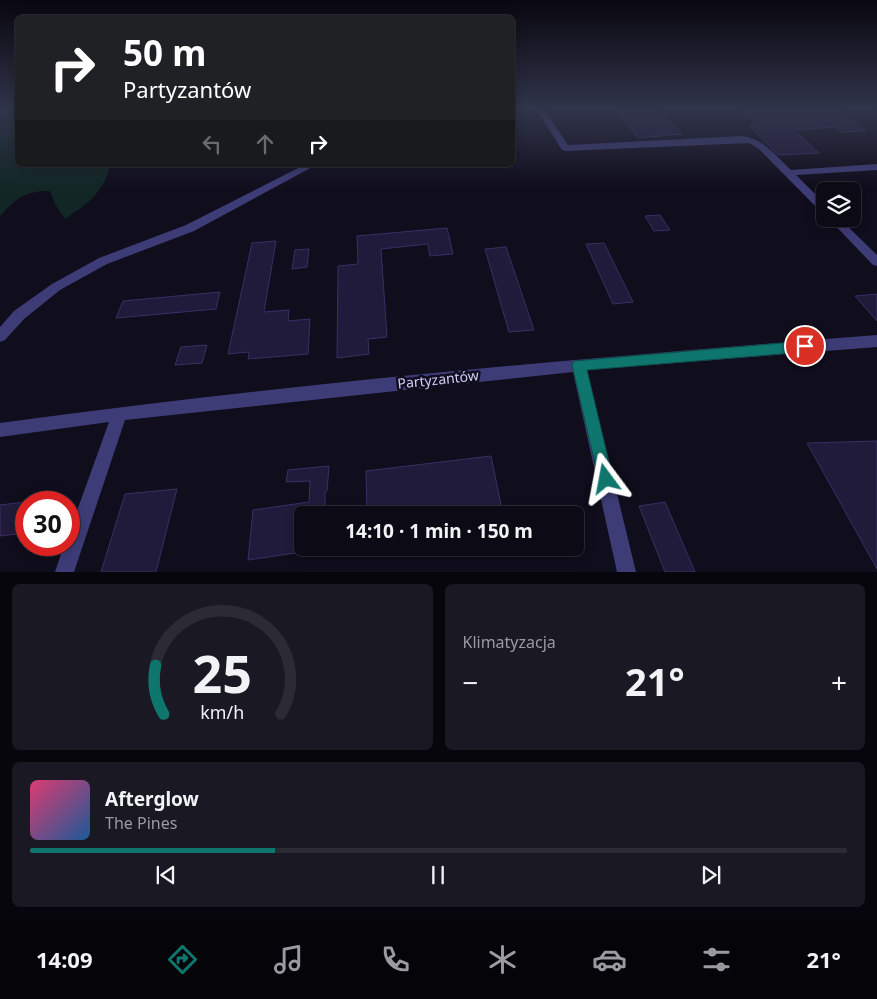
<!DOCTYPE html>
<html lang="pl">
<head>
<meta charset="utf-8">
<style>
  :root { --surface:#0c0a15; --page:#1a1822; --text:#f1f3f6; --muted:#9a9aa0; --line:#2c2b34; --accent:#0f766e }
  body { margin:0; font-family:"Noto Sans",sans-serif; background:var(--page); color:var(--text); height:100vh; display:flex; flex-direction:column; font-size:19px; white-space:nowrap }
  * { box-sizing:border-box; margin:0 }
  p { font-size:16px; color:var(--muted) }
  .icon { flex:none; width:28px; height:28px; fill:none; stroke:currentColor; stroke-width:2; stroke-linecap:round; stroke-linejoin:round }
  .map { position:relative; height:572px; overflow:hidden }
  .drawer { display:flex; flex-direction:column; gap:12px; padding:12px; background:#07060c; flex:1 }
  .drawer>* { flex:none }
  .guide { position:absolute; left:15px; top:15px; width:500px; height:152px; border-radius:8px; box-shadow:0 2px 12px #0003,0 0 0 1px var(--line); background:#202124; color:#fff; overflow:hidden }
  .controls { position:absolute; left:816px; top:182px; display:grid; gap:10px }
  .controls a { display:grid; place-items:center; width:45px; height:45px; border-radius:8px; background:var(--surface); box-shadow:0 2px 12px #0003,0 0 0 1px var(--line); font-size:25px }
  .speed { position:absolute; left:15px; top:491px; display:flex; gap:10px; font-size:25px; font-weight:700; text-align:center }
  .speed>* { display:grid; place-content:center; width:65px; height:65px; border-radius:50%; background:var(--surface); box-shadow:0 2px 12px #0003,0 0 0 1px var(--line); line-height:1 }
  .speed .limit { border:8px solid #d22; background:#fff; color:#111 }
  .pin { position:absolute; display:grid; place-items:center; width:42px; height:42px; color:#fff; margin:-21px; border:2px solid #fff; border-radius:50%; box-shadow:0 1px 5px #0007 }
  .me { position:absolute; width:55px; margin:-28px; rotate:347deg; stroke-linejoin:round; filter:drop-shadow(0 0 4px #0008) }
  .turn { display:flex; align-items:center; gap:18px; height:105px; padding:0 25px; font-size:22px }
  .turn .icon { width:65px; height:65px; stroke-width:2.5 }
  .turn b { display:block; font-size:35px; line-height:42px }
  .lanes { display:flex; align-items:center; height:48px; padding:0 25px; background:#0003; justify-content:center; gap:25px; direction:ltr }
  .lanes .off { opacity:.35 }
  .big { font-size:38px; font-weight:700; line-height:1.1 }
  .drawer .card { flex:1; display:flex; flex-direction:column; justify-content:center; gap:8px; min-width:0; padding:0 18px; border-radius:8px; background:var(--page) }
  .drawer .dial { align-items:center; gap:0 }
  .dial svg { height:130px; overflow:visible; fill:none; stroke:var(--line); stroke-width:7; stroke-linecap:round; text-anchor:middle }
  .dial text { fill:var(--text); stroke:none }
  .song { display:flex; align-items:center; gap:15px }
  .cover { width:60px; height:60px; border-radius:8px; background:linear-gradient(135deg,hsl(340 70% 55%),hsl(210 70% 35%)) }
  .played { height:5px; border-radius:2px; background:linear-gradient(90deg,var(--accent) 30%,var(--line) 30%) }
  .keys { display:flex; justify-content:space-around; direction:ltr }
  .heat { display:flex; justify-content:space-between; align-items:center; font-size:28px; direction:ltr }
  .drawer .tiles { flex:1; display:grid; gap:12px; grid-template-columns:1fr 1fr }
  .card:last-child { grid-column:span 2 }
  .trip { position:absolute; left:294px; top:506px; width:290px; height:50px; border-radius:8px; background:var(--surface); box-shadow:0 2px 12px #0003,0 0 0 1px var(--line); font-weight:700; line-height:50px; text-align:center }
  .tabs { display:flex; height:80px; justify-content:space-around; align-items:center; background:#050408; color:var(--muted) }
  .tabs .icon { width:35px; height:35px }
  .tabs .on { color:var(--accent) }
  .tabs b { font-size:22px; color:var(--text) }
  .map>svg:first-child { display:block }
</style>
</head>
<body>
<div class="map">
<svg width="877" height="572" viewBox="0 0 877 572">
  <rect width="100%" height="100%" fill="#100d1c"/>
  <path fill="#112625" d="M0,109H17L18,165H110C103,194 88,203 65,219L55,204L50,191C25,191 17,198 0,216Z"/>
  <path fill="#211b3b" stroke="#3a2f65" d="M615,109H658L682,134L638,138Z
    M739,109H838L866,131L841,132L835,127L794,130L819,153L778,155L750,126L757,125Z
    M660,215L670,230L654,231L645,216Z
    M447,228L453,254L430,256L428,244L381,249L387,337L368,339L369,354L337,358L338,266L358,264L357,236Z
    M276,241L264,312L289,310L288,321L310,319L308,354L248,359L249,352L228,354L252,243Z
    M604,243L633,302L613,304L586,244Z
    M506,247L534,330L509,332L485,249Z
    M309,249L307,267L292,269L295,250Z
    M220,292L216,309L116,318L123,301Z
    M877,294V321L855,296Z
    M207,345L202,363L175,365L181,347Z
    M877,441V569L807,443Z
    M491,456L501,505L426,515H367L366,471Z
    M329,466L327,491L325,492V515H302V552L248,560L253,510L309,502L310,481L286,482L288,470Z
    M177,489L156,572H101L125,494Z
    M26,502V533L0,536V505Z
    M665,502L695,572H665L639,506Z"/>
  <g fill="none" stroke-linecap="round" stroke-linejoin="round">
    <path fill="#3e3c77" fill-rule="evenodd" d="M536,109H544L568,145L741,136C763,138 775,155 791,170L877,164V170L796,175L825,204V213L821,212L759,149L749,143L565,151L562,150Z
      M304,165H316L194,231L107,264L60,290L24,319L5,340L0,342V327L14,311L52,284L99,258L186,225Z
      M829,219H840L877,255V266L873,265Z
      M877,335V347L587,370L636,572H617L573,372L125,420L74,572H55L64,545H69V533L109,422L0,437V423C291,383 584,358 877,335Z"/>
  </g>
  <linearGradient id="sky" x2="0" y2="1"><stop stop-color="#09070f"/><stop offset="0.58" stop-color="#31354b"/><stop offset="1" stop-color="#31354b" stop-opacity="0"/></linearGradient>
  <rect width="877" height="189" fill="url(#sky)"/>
  <path fill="#0f766e" stroke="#0a4d48" d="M805,341L810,343L812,346L810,350L805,352L587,370L613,479L611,485L606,487L600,485L572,365L574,361Z"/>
  <g text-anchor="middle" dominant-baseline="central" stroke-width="5" stroke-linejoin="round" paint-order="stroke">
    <g font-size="14" fill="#d2cdfb" stroke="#100d1c">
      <text transform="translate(438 379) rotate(-6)">Partyzantów</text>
    </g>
  </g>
</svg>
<div class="controls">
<a><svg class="icon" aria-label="layers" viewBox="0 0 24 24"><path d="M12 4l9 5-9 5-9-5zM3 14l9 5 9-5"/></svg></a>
</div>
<div class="speed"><div class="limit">30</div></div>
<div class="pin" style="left:805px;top:346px;background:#d93025"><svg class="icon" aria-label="arrive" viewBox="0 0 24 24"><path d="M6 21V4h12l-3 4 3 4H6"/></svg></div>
<svg class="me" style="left:606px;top:479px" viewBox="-20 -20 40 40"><path d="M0-17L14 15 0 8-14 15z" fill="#0f766e" stroke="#fff" stroke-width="4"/></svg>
<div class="trip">14:10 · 1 min · 150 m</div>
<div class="guide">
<div class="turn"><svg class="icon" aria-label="right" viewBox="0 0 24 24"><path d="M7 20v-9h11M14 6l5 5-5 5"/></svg><div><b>50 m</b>Partyzantów</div></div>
<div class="lanes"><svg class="icon off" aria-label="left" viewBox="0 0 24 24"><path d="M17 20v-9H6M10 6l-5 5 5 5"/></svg><svg class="icon off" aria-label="ahead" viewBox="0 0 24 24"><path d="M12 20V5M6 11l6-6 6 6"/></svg><svg class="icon" aria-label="right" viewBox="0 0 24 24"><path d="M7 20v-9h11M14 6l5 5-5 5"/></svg></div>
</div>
</div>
<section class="drawer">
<div class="tiles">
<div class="card dial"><svg viewBox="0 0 100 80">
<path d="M14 69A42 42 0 1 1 86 69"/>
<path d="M14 69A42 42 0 0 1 9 39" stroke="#0f766e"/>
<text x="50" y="56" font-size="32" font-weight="700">25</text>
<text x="50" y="72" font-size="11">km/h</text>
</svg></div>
<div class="card"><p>Klimatyzacja</p>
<div class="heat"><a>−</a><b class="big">21°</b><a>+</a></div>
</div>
<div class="card">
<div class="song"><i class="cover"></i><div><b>Afterglow</b><p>The Pines</p></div></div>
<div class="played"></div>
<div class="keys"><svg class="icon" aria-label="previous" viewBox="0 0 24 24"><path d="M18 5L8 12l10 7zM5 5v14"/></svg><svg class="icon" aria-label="pause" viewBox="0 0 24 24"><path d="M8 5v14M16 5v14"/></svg><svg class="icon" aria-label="next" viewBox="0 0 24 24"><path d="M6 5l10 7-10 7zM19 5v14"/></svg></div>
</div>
</div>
</section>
<nav class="tabs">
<b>14:09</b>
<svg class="icon on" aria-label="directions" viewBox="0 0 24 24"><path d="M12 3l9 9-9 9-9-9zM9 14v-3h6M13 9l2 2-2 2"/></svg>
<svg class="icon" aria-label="music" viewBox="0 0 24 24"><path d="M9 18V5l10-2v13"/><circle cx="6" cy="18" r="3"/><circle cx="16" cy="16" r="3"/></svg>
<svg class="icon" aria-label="phone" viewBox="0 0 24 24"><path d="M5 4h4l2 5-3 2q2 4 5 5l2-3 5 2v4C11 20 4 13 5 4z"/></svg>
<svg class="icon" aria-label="climate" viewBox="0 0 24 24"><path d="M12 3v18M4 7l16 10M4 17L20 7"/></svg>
<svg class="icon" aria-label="car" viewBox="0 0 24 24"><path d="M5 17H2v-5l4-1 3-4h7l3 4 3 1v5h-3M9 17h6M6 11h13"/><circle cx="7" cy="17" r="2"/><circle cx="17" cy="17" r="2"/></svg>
<svg class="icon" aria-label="filters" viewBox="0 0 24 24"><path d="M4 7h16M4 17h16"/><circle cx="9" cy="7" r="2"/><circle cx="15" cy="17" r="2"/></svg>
<b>21°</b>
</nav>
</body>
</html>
